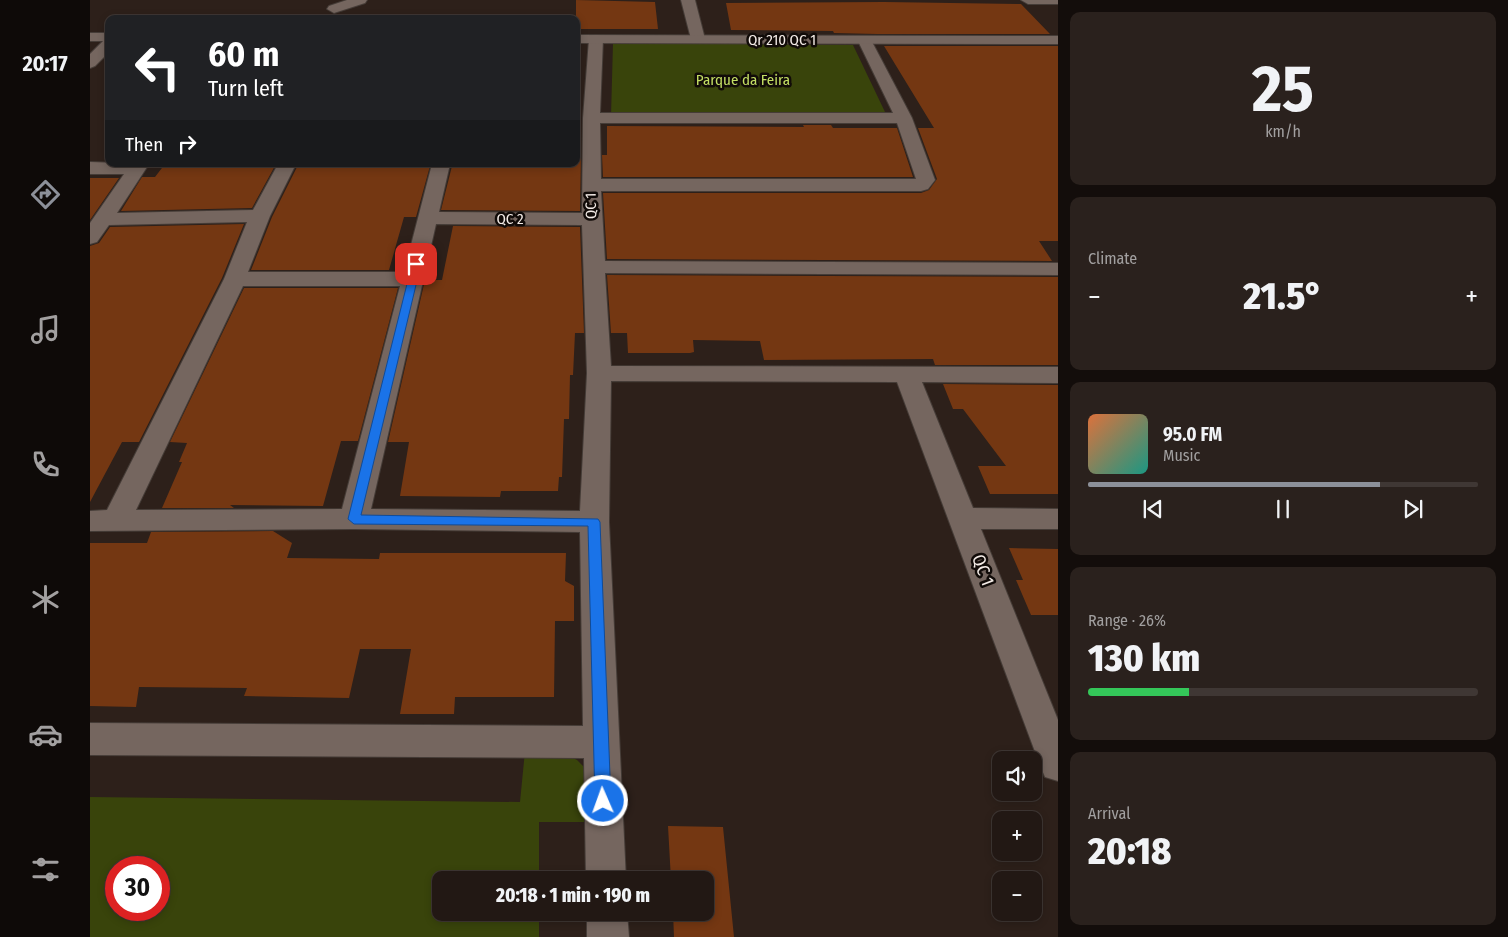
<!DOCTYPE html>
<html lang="en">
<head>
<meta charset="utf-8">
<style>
  :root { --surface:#221814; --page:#2a211d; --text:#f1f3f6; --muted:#a2a0a0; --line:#3f3734; --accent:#8c9099 }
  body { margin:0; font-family:"Fira Sans Condensed",sans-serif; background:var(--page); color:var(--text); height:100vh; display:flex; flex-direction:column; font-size:19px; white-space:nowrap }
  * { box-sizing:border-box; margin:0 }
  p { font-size:16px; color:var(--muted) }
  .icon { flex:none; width:28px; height:28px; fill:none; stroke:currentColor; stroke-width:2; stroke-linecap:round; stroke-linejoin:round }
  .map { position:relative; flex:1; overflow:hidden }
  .drawer { display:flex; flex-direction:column; gap:12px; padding:12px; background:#130d0b; width:450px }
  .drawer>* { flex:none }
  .top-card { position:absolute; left:15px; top:15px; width:475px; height:152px; border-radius:10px; box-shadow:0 2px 8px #0003,0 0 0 1px var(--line); background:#202124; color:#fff; overflow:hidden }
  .buttons { position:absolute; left:902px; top:751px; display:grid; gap:10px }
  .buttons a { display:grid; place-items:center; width:50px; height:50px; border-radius:10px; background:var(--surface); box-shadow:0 2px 8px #0003,0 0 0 1px var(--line); font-size:25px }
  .speed { position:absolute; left:15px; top:856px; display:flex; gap:10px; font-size:25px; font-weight:700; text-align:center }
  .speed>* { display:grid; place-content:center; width:65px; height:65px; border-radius:50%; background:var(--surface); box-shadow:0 2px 8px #0003,0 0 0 1px var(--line); line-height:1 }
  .speed .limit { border:8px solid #d22; background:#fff; color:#111 }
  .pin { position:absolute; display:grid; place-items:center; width:42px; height:42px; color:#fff; margin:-21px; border-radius:10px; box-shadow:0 2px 8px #0006 }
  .me { position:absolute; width:55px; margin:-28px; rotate:358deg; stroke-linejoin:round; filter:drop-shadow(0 0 4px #0008) }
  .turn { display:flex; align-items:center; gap:18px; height:105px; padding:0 20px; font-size:22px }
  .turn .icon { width:65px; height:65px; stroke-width:2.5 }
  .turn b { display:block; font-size:35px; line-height:42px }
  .then { display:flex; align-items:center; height:48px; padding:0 20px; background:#0003; gap:10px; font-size:19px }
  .big { font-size:38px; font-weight:800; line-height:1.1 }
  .drawer .tile { flex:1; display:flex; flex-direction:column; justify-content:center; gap:8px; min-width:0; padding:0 18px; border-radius:10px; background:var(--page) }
  .drawer .dial { align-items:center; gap:0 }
  .dial b { font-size:65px; line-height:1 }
  .song { display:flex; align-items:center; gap:15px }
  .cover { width:60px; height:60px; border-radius:8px; background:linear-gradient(135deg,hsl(20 70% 55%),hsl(170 70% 35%)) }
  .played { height:5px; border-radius:2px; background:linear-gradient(90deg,var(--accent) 75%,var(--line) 75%) }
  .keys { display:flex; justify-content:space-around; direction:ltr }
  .heat { display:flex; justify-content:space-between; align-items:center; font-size:28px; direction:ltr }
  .charge { height:8px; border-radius:4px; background:linear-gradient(90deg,#34c759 26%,var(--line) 0) }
  .trip { position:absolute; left:342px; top:871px; width:282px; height:50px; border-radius:10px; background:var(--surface); box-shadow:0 2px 8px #0003,0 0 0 1px var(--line); font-weight:800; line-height:50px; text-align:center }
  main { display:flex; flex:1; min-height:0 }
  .dock { display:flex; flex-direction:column; width:90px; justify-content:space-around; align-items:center; background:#0e0a08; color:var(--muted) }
  .dock .icon { width:35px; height:35px }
  .dock .on { color:var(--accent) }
  .dock b { font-size:22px; color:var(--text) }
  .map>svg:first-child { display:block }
</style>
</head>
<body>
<main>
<nav class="dock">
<b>20:17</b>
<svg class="icon on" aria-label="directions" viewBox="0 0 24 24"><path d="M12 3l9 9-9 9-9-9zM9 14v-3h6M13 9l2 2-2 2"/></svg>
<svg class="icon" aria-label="music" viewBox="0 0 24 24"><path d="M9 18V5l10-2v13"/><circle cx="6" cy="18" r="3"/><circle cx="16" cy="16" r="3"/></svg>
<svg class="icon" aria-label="phone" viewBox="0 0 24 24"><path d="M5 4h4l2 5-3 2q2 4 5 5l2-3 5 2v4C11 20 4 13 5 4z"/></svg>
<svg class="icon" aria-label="climate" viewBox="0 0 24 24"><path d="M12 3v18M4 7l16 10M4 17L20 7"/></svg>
<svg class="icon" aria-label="car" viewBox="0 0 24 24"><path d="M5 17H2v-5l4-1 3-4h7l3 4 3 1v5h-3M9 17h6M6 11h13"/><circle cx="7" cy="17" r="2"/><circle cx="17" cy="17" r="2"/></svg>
<svg class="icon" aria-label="filters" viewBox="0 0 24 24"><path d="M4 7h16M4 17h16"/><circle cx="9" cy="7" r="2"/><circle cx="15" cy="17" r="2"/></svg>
</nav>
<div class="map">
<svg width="968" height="937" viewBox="0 0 968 937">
  <rect width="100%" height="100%" fill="#2d201a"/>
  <path fill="#39440b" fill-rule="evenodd" d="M523,43L763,45L795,112L677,117L521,116Z
    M435,751L471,752L487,760L499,772L507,822H449V880H351V912L449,913V937H0V797L430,802ZM26,868H69V910H26Z"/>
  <path fill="#743712" d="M486,0L565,2L568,29H486Z
    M794,2L931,4L960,34H787L744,33L743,31L641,30L636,3Z
    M794,46H968V241H949L962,261L517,259L513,193H831L839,190L847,179L828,128H844Z
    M713,125H741L743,128H807L823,177H513L512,155H517V126L714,127Z
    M486,155H491L490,211L351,210L362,166L486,164Z
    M75,164H186L162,208L31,211L52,177H65Z
    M234,164H325L324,166H340L326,217H314L299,270H161L182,217L208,165L233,166Z
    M0,178H29L0,220Z
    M154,224L132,278L49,442H32L0,502V246L9,243L20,227Z
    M363,226L490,227L494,333H485L483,375H480L479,419H474L472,477H469L468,491H411L410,497L310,496L319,442H298L335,280H352Z
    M517,275L968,277V365H845L843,359L674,360L670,341L603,340L604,352L600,353H538L537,333H521Z
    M154,288H308L268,441H251L233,506L140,505L144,508H72L92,462H89L97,443L80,442Z
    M853,384L968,385V494H900L888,466H916L873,409H863Z
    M183,531L202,543L197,558L289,559L290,553H476L475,581L484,586V621H465L464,697H365L364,714H310L321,649H270L259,698L154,696L157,688L49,687L46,707L0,706V543H57L61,532Z
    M919,548L968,549V615H941L926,580H933Z
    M578,826L633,827L644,937H584L583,912H616V880H581Z"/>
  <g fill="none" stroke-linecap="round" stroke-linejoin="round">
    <defs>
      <path id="minor" d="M257,0H277L275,3L244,13L237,9L239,6Z
        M591,0H605L615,39L613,42H603L601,39Z
        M931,0H968V4H938Z
        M506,35L511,36L513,39L510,113H803L768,41L770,38H780L822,118L845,180L838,189L831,191H511L515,261L968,263V275L515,273L521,366L968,367V383L832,382L883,508L968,509V529H891L968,720V781L955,777L950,765L807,382L521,381L519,522L536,880H496L494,758L0,755V723L493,726L490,532L264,529L0,531V511L17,510L134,279L157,222L19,225L7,242L0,244V223L34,174H0V162L59,164L27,213L163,210L188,164H206L180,216L158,272H314L342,164H360L349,212L492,213L493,118L499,39L501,36ZM510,123H807L826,179H511ZM346,224L492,225L497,373L490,511L281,509ZM153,286H310L252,509L46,510Z
        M19,39V52L5,66L0,68V54L14,40Z
        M497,912H537L539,937H497Z"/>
      <path id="tertiary" d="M0,33H19V41H0Z
        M486,35L968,36V44L486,43Z"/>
    </defs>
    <use href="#minor" stroke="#453c37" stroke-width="2"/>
    <use href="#tertiary" stroke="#453c37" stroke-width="2"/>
    <use href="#minor" fill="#75665f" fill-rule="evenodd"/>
    <use href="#tertiary" fill="#75665f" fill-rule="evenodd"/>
  </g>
  <path fill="#1a73e8" stroke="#114b97" d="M326,261L331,264L271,515L508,519L510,522L521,801L518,806L513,808L508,806L505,801L498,526L264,524L258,519L322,264Z"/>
  <g text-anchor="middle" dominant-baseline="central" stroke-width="5" stroke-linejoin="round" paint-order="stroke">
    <g font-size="15" fill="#f4ece7" stroke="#110b08">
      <text x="692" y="40">Qr 210 QC 1</text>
      <text transform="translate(501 206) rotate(-91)">QC 1</text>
      <text x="420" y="219">QC 2</text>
    </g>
    <g font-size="15" fill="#c4df64" stroke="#110b08">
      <text x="653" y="80">Parque da Feira</text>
    </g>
    <g font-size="18" fill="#f4ece7" stroke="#110b08">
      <text transform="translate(893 570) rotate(69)">QC 1</text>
    </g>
  </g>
</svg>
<div class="buttons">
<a><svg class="icon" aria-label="sound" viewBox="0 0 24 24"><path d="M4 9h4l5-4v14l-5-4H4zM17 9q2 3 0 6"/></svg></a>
<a>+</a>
<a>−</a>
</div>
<div class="speed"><div class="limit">30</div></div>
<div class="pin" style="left:326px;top:264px;background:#d93025"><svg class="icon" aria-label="arrive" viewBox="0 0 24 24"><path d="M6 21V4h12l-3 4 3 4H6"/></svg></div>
<svg class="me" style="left:513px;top:801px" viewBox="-20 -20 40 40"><circle r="17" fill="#1a73e8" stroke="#fff" stroke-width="3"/><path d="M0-11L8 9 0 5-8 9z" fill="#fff"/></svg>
<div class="trip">20:18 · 1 min · 190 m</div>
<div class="top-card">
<div class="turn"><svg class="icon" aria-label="left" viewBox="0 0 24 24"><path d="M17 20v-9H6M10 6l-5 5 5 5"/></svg><div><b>60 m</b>Turn left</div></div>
<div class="then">Then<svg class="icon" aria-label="right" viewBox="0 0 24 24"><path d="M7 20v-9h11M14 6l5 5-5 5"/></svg></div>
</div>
</div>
<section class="drawer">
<div class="tile dial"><b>25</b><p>km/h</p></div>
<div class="tile"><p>Climate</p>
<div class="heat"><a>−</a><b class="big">21.5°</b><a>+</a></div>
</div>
<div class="tile">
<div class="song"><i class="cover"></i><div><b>95.0 FM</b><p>Music</p></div></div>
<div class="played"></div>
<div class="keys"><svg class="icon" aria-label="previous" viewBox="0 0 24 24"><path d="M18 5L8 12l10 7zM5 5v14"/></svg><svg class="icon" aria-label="pause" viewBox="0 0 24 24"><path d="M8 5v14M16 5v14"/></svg><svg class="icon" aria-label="next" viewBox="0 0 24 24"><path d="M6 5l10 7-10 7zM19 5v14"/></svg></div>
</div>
<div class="tile"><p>Range · 26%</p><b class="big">130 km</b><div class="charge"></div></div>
<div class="tile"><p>Arrival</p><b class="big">20:18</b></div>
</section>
</main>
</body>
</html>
